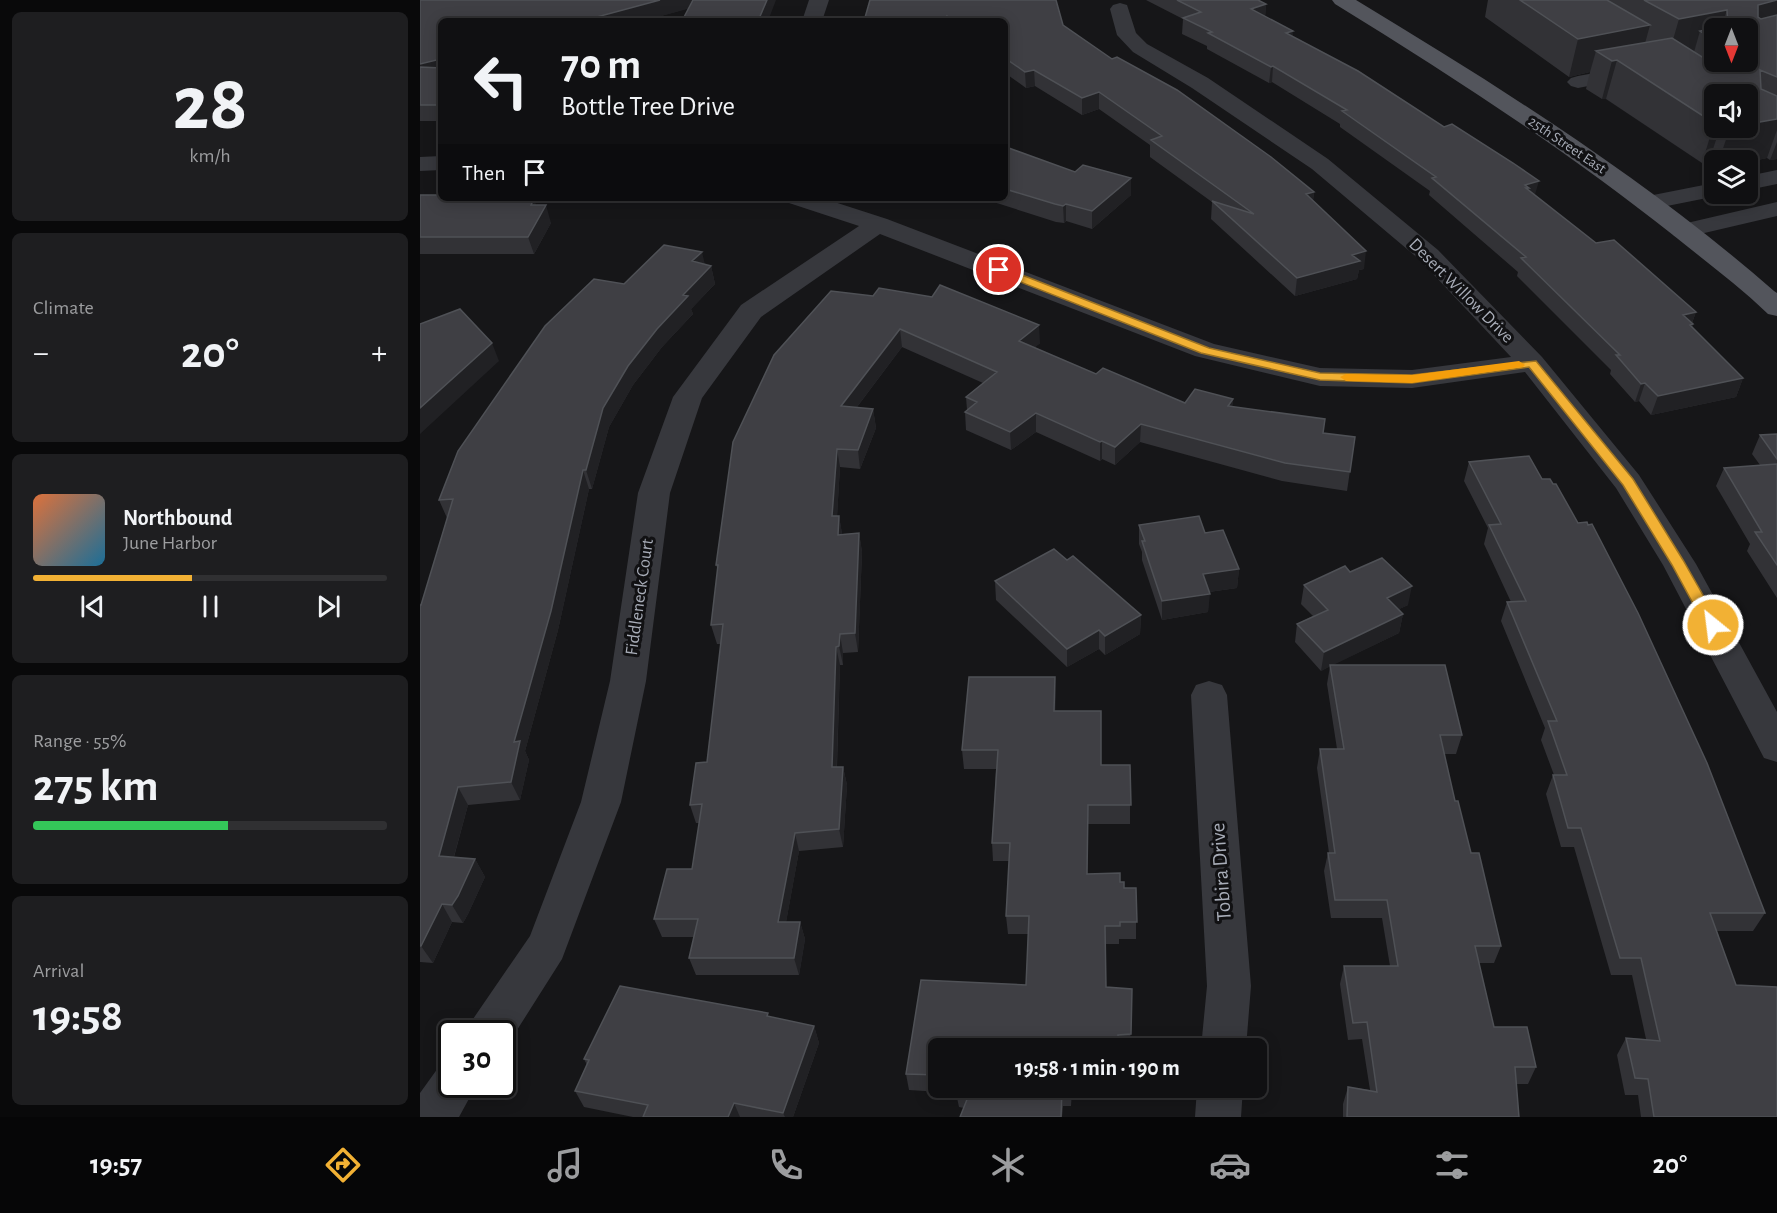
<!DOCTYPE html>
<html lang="en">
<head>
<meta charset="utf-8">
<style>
  :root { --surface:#101012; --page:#1e1e20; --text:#f1f3f6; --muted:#9c9d9f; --line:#303032; --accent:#f2b134 }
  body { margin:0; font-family:"Alegreya Sans",sans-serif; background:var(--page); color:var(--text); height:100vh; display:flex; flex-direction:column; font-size:22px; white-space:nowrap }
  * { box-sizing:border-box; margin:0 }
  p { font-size:20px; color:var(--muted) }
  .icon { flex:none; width:33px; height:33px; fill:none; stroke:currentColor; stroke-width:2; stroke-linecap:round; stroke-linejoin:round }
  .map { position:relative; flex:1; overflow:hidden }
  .drawer { display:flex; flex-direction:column; gap:12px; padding:12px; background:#09090a; width:420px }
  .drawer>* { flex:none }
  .guide { position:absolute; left:18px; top:18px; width:570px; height:183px; border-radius:9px; box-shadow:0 3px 15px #0003,0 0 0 2px var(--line); background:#101012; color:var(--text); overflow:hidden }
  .needle { width:39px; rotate:180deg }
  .fabs { position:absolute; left:1284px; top:18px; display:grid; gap:12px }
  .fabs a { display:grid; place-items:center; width:54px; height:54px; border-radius:9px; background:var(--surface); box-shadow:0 3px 15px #0003,0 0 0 2px var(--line); font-size:30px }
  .speed { position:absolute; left:18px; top:1020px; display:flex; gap:12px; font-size:30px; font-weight:700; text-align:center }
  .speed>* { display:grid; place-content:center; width:78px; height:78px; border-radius:50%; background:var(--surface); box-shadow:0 3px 15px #0003,0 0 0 2px var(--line); line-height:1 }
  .speed .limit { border:3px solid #111; border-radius:9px; background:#fff; color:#111 }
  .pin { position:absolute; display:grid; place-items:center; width:51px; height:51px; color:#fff; margin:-26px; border:3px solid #fff; border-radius:50%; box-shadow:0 2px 6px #0007 }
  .me { position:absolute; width:66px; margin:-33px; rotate:331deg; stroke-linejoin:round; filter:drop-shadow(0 0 4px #0008) }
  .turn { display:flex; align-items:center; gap:21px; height:126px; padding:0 24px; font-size:27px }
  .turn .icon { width:78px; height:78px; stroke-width:2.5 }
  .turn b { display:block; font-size:42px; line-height:51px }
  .then { display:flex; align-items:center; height:57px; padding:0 24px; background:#0003; gap:12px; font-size:22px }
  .big { font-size:45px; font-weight:600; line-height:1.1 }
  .drawer .card { flex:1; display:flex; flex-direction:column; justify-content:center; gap:9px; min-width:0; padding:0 21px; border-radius:9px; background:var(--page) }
  .drawer .dial { align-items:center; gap:0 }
  .dial b { font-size:78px; line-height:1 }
  .song { display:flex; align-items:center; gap:18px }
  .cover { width:72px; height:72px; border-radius:9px; background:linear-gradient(135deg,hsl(20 70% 55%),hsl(200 70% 35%)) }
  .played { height:6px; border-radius:3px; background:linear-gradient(90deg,var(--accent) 45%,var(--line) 45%) }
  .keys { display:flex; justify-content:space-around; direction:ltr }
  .heat { display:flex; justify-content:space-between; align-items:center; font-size:33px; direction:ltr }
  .charge { height:9px; border-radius:4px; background:linear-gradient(90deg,#34c759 55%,var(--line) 0) }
  .trip { position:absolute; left:508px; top:1038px; width:339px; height:60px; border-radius:9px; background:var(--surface); box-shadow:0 3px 15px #0003,0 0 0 2px var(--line); font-weight:600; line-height:60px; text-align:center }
  .tabs { display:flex; height:96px; justify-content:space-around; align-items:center; background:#060607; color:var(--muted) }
  .tabs .icon { width:42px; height:42px }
  .tabs .selected { color:var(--accent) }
  .tabs b { font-size:27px; color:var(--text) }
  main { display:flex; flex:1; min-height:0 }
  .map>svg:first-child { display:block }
</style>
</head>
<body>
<main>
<section class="drawer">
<div class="card dial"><b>28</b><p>km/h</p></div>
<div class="card"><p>Climate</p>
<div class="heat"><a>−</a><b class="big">20°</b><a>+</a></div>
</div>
<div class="card">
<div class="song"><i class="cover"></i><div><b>Northbound</b><p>June Harbor</p></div></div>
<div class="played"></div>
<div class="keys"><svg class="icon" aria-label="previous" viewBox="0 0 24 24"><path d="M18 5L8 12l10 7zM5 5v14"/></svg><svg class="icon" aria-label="pause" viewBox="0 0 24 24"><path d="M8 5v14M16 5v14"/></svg><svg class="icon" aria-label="next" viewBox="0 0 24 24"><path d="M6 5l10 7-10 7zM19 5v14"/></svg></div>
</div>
<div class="card"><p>Range · 55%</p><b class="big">275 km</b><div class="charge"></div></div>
<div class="card"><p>Arrival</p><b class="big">19:58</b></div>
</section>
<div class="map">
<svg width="1357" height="1117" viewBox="0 0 1357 1117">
  <rect width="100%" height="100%" fill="#161618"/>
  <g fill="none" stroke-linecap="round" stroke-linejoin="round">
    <path fill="#37383d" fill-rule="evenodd" d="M389,0H409L402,21H382Z
      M700,3L707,5L716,33L727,44L788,78L908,159L1018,250L1122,357L1219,475L1276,564L1357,712V762L1344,758L1243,565L1196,488L1105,372L992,388L900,386L775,356L460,234L341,317L282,398L250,493L226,681L201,802L142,959L85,1049L82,1050V1034H47L53,1019L110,936L161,802L190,681L218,493L253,397L321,305L439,226L369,203L366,198H402L467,219L794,344L900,368L992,370L1091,357L1000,260L892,169L772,88L713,52L697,35L690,9L693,5Z
      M1213,66L1220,68L1223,72L1220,76L1158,88L1151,86L1147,82L1151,78L1158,76Z
      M21,156V170L0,171V157Z
      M1357,170V184L1328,190V176Z
      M1294,183V194H1304L1302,195L1227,210L1218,208L1215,203L1218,198Z
      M1357,202V216L1263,238L1254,236L1251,231L1254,226Z
      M789,681L802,685L807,695L831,986L826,1048H781L787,986L771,695L776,685Z
      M32,1063V1084H57L39,1117H0V1093L18,1068Z
      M777,1088H823L821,1117H775Z"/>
    <path fill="#53555c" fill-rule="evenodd" d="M912,0H936C1080,87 1226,179 1354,291L1357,293V316L1348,314C1318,285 1285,261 1253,235C1146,150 1032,76 915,4Z"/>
  </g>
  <path fill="#323236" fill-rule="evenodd" d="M0,0L269,8L223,21H21V121H0Z
    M450,0L643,25L692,59L894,192L893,201L944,269L939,270L937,279L875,296L791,219L792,202L730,157V145L679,109L662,115L615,86L606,88L585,73V21H444Z
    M726,0H838L846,4L845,17L873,37L1115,195L1176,243L1276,312L1272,323L1273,324L1272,328L1323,378L1316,397L1231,415L1219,401L1215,402L1190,374L1191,370L1097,276L1098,272L1009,195L1010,191L920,127V124L852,82L849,83L787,49V46L762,34L763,19Z
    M1068,0H1357V159L1350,160L1347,158L1328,162V160H1294V165L1289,161L1282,163L1186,99H1182L1166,89L1170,72L1149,77L1065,17ZM1294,28L1328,62H1294ZM1294,94L1328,128H1294Z
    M585,148L711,195L672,229L646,221L644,223L636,222L561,198H585Z
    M0,195L21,198H107L116,205L131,223L114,254H0Z
    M285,265L291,266L295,284L271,309L273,314L242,347L213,385L189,427L172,489H169L138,630L105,751L109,760L100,800L48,805L34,857L55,859L65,877L48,914L43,923L32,922L13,963L0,962V605H1L27,518L19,500L204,284Z
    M411,291L620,343L614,348L676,374L765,403L813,399L812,407L903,433L935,437L927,491L862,481L720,442L695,465L682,459L680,461L616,432L591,450L546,430L545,412L547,410L546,397L563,383L482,347L437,407L453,409L456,428L440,469L420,467L417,516H419L422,534L439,533L442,552L438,652L423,653V665H420L417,767H423L427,785L423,847L379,851L366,922H380L385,939L379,975H276L269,958L274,937H242L234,919L272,869L279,823H276L270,805L287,762L301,644H297L291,625L298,570L296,565Z
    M1357,434V598L1327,551L1330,544L1296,486L1304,468L1340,465L1332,454L1340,435Z
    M1049,462L1345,913L1333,931H1297L1357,1117H1221L1218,1095H1205L1197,1055L1206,1038L1226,1039L1212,975H1191L1154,847H1141L1126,794L1133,775H1134L1121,740L1125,728L1081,621L1087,602H1091L1064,544L1068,528L1044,481Z
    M719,525L785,533L819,569L817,588L789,592L788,612L742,620L722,560V552L719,544Z
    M647,560L721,615L720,634L685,655L679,649L647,667L576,600L575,581Z
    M930,572L988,605L979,609L983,614L979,633L912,665L1042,735L1036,754H1024L1035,801L1081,946L1074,963H1059L1074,1027L1116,1067L1108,1084H1096L1099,1117H923V1104L928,1087L950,1090L942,1039L928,1040L920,984L924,966H970L962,918H911L904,871L908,853H909L897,768L900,749H917L907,684L910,666L901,671L875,642L877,624L893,616L881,604L884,585Z
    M549,677H635V711H681V765H710V824H668L667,874L700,873V882H704V888H716V939H699V944H685L686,987L712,989L710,1048H519V1088H652L651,1106H643L642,1117H540L544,1108L539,1107L536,1093L489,1090L486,1074L501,980L606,985L608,934H588L586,916L589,861H573L572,843L576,769H544L542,750Z
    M349,1017L394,1026L399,1043L373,1117H213L164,1107L155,1091L167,1065L164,1059Z"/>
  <path fill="#212124" d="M240,0H281L282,5L223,21H162Z
    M347,0H356L348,21H338Z
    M1357,0V32L1328,42L1338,5Z
    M846,4L845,19L831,9Z
    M1307,10L1301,28L1280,31L1274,52L1248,57L1259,19Z
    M1230,25L1220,62L1197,60L1186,99H1182L1192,61L1176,51L1170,72L1149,77L1158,39Z
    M873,31L872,46L866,33Z
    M21,59V76L0,82V64Z
    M853,66L852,82L849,83L851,67Z
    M614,70L615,86L606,88L605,72Z
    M679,92V109L662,115V98Z
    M1357,119V130L1347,158L1328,162V160H1299L1310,128H1328V124Z
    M1294,124V128H1300L1289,161L1282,163Z
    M1357,142V159L1350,160Z
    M711,178V195L672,229V211Z
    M1119,181L1114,198L1106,200L1105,185Z
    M894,192L892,209L886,194Z
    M114,199L120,216L126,205L131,223L114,254L108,237L111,205Z
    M646,204V221L644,223L643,206Z
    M946,251L944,269L939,270L937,279L875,296L877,278L932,255Z
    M282,252L286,269L272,261Z
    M291,266L295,284L271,309L273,314L242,347L213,385L189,427L172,489L166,470L183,408L208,366L263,295Z
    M1276,312L1271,325L1273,324L1267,342L1263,315Z
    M619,325L620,343L600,360L599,341Z
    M480,329L482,347L424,424L421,406Z
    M72,343L79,361L0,434V408Z
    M1323,378L1316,397L1231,415L1238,396Z
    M1225,383L1219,401L1215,402L1221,384Z
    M813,399L811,417L808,406Z
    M453,409L456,428L440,469L438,450Z
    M616,413V432L591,450L590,432Z
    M721,424L720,442L695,465V447Z
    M682,441V459L680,461V442Z
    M417,449L420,467L416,535L412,516Z
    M163,470L169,489L138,630L105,751L109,760L100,800L91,782L94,742Z
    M419,516L422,534L418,535Z
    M439,533L442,552L438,652L435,633Z
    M819,569L817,588L781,593L783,574Z
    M992,586L988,605L963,617L967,598Z
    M790,594L788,612L742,620V601Z
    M983,614L979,633L901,671L904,652Z
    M721,615L720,634L685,655V636Z
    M679,630V649L647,667V649Z
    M420,634L423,653V665L419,646Z
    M416,647L420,665L416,786L412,767Z
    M635,677L636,696L635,730L634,711Z
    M423,767L427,785L423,847L419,829Z
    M38,787L48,805L29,874L19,856Z
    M375,833L379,851L363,939L358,922Z
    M55,859L65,877L48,914L43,923L32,905Z
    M22,904L32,922L13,963L1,946Z
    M380,922L385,939L379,975L374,958Z
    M394,1026L399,1043L373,1117H365L363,1113Z
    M651,1088H652L651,1106Z
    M314,1103L320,1117H308Z"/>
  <path fill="#3f3f44" stroke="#4f5156" stroke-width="1.5" d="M0,0H240L162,21H21V59L0,64Z
    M273,0H347L338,21H262Z
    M450,0H636L643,25L692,59L697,57L757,90L851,157L894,192L886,194L946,251L932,255L940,261L877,278L792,201L834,214L731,140L742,136L679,92L662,98L614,70L605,72L585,58V21H534L527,16L526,21H444Z
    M757,0H838L846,4L831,9L873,31L866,33L938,71L1024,127L1032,124L1093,163L1119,181L1105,185L1109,188H1106L1176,243L1194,240L1276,312L1263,315L1273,324L1270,325L1323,378L1238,396L1225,383L1221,384L1196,355H1200L1101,258L1106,257L1012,178L1016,177L922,111L927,110L853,66L851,67L788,33L792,32L763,18L781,12Z
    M1100,0H1187L1230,25L1158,39Z
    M1224,0H1357L1338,5V17L1341,19L1357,15V77L1340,70L1341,89L1357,96V119L1328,124V94H1294V123L1197,60L1192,61L1176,51L1252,38L1298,67H1308L1309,62H1328V28H1294V40L1280,31L1308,25L1307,10L1259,19Z
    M0,67L21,68V105H0Z
    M586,147L655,172L663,165L711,178L672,211L646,204L643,206L635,204L585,189V148Z
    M0,195H21V198H105L104,199H114L111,205H126L108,237H0Z
    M244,245L282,252L272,261L291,266L263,295L268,296L237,329L208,366L183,408L166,470H163L131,611L94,742L100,741L91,782L38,787L19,856L55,859L38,896L32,905L22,904L1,946H0V605H1L33,499L19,500L38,451L125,326L174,279L204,284Z
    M520,285L619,325L599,341L676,374L683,368L765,403L775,389L813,399L808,406L905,419L903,433L935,437L930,472L865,463L721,424L695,447L682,441L680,442L616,413L590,432L545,412L557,402L546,397L577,372L480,329L421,406L453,409L438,450L417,449L412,516H419L418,535L439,533L435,633L420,634L419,646L416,647L412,767H423L419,829L375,833L358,922H380L374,958H269L278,919H234L247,869H272L282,804L270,805L276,763L287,762L303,624L291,625L298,565H296L313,442L354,355L411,291L453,296L459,288L512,297Z
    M40,309L72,343L0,408V324Z
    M1357,434V459L1340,435Z
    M1109,456L1122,479H1130L1133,484H1136L1158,523L1167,522L1168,525L1172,524L1218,613L1287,763L1345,913H1290L1316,985L1357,987V1117H1234L1228,1079L1215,1078L1206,1038L1240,1041L1221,958H1200L1161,828H1148L1133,775H1147L1128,721H1137L1087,602L1106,601L1069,525L1081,524L1049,462Z
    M1357,464V565L1335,532H1342L1304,468Z
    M779,516L785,533L803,530L819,569L783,574L790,594L742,601L722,541H725L719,525Z
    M634,549L647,560L653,556L721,615L685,636L679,630L647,649L575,581Z
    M962,558L992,586L967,598L983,614L904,652L877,624L908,610L884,585L925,566L930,572Z
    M910,665H1025L1042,735H1020L1035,801H1038L1051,853H1059L1081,946H1055L1074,1027H1107L1116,1067H1095L1099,1117H927L928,1087L957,1092L947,1022L933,1023L924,966H978L967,900H915L908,853H915L900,749H924Z
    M549,677H635L634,711H681V765H710L711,805H668L667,874L700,873V882H704V888H716L717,922H700V926H685L686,987L712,989L711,1034L698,1035V1047L654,1044L653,1048H519V1075L486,1074L501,980L606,985L609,916H586L590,843H572L578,750H542Z
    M200,986L348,1013L347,1016L394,1026L363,1113L314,1103L308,1117H223L228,1105L155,1091L169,1060L164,1059Z
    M537,1088H651V1089H642L641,1117H540L550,1092L536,1091Z"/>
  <path fill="#f2b134" stroke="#9d7322" stroke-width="1.5" d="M579,266L789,348L900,373L992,375L1116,361L1213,479L1263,560L1300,625L1298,629H1287L1252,565L1203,485L1109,367L992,383L900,380L781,353L575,272V267Z"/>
  <path fill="#f59e0b" d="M1099,361L1105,365L1103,367L992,383L926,381L920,377L926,374L992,375Z"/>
  <g text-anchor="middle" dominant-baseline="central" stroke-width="6" stroke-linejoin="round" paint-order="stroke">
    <g font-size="15" fill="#a8adb8" stroke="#111113">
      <text transform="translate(1147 145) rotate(34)">25th Street East</text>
    </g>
    <g font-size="18" fill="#a8adb8" stroke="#111113">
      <text transform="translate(1041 291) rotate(45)">Desert Willow Drive</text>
      <text transform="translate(220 597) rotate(-82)">Fiddleneck Court</text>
    </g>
    <g font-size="21" fill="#a8adb8" stroke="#111113">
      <text transform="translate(801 872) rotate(-94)">Tobira Drive</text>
    </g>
  </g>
</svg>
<div class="fabs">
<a><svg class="needle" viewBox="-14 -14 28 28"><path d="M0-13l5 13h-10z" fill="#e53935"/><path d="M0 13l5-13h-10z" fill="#9c9d9f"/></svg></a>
<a><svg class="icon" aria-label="sound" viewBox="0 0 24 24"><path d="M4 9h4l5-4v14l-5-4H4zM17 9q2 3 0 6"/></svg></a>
<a><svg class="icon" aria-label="layers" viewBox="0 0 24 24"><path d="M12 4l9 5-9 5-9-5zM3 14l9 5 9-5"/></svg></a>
</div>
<div class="speed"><div class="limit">30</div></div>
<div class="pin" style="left:579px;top:270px;background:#d93025"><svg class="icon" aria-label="arrive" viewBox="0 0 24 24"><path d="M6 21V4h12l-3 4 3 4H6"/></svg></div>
<svg class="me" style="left:1293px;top:625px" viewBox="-20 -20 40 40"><circle r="17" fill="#f2b134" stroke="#fff" stroke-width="3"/><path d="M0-11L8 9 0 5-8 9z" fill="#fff"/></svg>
<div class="trip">19:58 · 1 min · 190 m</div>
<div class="guide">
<div class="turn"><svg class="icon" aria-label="left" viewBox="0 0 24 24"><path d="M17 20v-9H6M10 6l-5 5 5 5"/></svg><div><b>70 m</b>Bottle Tree Drive</div></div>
<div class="then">Then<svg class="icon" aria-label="arrive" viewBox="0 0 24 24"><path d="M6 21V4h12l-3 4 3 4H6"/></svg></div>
</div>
</div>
</main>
<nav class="tabs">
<b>19:57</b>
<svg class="icon selected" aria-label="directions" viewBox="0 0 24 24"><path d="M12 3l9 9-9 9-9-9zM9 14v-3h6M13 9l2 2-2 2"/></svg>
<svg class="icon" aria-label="music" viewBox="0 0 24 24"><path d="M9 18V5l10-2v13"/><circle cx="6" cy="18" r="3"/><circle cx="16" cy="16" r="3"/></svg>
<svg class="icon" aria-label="phone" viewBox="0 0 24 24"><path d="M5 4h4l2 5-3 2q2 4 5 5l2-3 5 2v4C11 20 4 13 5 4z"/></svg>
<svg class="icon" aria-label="climate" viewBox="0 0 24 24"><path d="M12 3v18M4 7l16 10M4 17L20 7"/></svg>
<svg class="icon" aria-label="car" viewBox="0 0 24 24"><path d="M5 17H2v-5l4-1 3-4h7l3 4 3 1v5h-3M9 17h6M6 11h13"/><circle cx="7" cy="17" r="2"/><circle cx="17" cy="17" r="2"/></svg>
<svg class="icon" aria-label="filters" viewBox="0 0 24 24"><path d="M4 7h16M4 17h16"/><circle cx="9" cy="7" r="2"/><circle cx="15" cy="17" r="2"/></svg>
<b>20°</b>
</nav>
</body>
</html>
